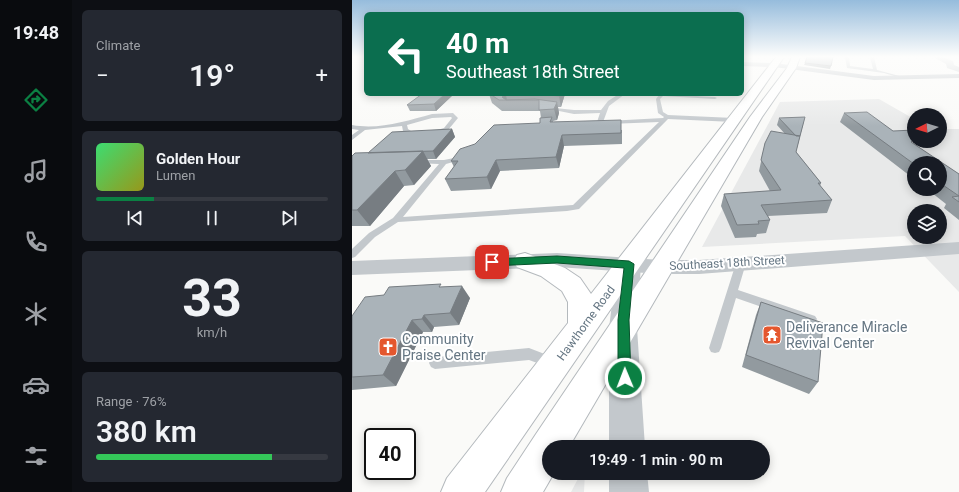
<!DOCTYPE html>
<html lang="en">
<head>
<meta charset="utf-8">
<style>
  :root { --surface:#171b24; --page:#242831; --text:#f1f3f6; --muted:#9ea1a6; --line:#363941; --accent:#0b8043 }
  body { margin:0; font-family:Roboto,sans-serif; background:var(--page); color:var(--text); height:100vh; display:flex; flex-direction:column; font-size:15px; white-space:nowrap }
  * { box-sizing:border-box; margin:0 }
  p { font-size:13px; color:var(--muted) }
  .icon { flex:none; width:22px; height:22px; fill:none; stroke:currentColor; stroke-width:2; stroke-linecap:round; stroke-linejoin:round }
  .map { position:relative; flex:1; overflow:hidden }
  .sheet { display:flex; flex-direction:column; gap:10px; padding:10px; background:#0d0f14; width:280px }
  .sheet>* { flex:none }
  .top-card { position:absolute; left:12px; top:12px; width:380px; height:84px; border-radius:6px; box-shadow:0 2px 10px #0003; background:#0b6e4f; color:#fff; overflow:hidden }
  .needle { width:26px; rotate:265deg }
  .controls { position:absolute; left:555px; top:108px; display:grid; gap:8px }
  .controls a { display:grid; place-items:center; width:40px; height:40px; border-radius:50%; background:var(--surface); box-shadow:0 2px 10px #0003; font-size:20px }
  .speed { position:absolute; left:12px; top:428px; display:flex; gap:8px; font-size:20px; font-weight:700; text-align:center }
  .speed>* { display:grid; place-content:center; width:52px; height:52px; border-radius:50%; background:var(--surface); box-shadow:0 2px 10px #0003; line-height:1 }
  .speed .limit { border:2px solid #111; border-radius:6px; background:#fff; color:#111 }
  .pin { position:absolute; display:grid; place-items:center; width:34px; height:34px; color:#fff; margin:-17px; border-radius:8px; box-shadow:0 2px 6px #0006 }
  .me { position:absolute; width:44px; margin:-22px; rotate:359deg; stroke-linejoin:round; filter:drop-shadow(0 0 3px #0008) }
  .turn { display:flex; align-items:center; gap:14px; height:84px; padding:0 16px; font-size:18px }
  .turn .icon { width:52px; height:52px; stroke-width:2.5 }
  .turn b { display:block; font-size:28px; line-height:34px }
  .big { font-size:30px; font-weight:600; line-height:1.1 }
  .sheet .widget { flex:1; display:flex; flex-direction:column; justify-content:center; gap:6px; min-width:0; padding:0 14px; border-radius:6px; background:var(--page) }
  .sheet .dial { align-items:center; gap:0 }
  .dial b { font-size:52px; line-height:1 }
  .song { display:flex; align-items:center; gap:12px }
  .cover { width:48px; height:48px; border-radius:6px; background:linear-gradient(135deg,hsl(140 70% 55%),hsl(60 70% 35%)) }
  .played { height:4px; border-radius:2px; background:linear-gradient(90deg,var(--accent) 25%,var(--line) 25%) }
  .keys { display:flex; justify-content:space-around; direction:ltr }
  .heat { display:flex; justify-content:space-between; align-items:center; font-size:22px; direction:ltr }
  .charge { height:6px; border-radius:3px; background:linear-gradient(90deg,#34c759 76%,var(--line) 0) }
  .trip { position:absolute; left:190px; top:440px; width:228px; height:40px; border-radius:20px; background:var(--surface); box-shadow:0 2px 10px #0003; font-weight:600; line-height:40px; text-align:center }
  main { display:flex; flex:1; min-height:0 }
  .tab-bar { display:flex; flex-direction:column; width:72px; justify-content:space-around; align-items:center; background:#090b0e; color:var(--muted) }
  .tab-bar .icon { width:28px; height:28px }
  .tab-bar .active { color:var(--accent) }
  .tab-bar b { font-size:18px; color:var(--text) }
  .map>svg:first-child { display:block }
</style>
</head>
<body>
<main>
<nav class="tab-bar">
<b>19:48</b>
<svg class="icon active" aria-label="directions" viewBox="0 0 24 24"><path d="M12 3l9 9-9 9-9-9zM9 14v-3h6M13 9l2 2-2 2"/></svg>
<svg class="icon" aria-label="music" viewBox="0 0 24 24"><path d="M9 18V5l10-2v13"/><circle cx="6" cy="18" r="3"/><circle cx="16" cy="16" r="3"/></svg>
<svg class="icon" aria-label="phone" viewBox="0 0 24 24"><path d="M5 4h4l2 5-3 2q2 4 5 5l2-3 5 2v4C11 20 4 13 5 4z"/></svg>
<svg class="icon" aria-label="climate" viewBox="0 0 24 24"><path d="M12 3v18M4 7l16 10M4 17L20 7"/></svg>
<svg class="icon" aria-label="car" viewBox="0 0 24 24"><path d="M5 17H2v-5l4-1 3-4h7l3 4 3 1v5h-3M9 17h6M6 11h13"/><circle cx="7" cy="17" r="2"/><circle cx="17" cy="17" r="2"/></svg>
<svg class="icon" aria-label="filters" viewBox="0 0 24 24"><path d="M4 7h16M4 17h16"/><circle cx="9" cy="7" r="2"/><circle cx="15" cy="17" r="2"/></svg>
</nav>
<section class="sheet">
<div class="widget"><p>Climate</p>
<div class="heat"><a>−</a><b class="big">19°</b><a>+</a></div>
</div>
<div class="widget">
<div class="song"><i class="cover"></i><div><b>Golden Hour</b><p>Lumen</p></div></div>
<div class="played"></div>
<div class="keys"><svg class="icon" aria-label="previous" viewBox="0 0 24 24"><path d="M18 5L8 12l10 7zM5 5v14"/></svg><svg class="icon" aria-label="pause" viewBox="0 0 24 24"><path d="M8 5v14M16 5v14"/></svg><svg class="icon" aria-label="next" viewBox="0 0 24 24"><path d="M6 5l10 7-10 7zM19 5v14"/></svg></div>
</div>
<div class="widget dial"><b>33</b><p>km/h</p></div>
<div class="widget"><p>Range · 76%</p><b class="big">380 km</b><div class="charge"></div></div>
</section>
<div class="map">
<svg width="607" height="492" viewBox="0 0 607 492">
  <rect width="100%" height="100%" fill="#fafaf8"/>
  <path fill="#e8e9e9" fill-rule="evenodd" d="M527,99L562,119V141H588V129H607V292L553,236L350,247L428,102ZM562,163H588V189H562ZM562,211H588V237H562Z
    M229,473H233L232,492H219Z"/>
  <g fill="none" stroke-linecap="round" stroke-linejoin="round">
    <defs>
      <path id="trunk" d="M424,57H432L133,492H89L95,478L216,323V302L210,291L189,276L165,267L161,261L165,255L173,253L213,268L228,278L239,294Z
        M440,57H448L444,68L410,117L217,447H197V473H202L191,492H149L155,478L184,434L398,117L435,68Z"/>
    </defs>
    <use href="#trunk" stroke="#b4b9bd" stroke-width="2"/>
    <path fill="#c3c8cc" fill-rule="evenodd" d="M493,57H497L498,66L521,69L518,57H522L525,70L551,77L549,78L532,73L495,68Z
      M267,94H273L257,106L251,122L248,124L245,122L248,113L222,114L192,108L194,107L222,110H249L256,101Z
      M306,94L363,97L365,98L363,99L311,96L308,99L311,112L316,115L382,118L385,120L382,122L316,119L227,209L215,211L46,222L23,237L3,257L0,258V249L17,233L41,218L87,164L62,163V161L64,160H92L112,156L115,158L94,164L51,217L221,205L307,122L257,124L254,122L255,121L311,118L312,117L306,113L304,99L307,95Z
      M80,114L101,113L106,118L96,130L80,135L78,134V132L92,128L100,118L99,117L80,118L55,125L56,129L59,131L70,133L71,134C65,138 57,135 51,131L50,126L13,130L0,140V135L7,130L0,129V125C27,130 54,121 80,114Z
      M389,260L392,261L394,263L386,290L463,316L465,319L463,322L459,324L384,298L369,348L367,352L363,353L359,352L357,348L384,263L386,261Z
      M177,348L203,358L205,362L203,366L199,368L177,360L83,369L79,367L77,363L79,359L83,357Z"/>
    <path fill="#c3c8cc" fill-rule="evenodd" d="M581,57H590L601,61L602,65L607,67V72L595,68L594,64Z
      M390,62L422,63L522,76L607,74V78L522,80L422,67L390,66Z
      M607,242V254L347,274H309L205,267L0,275V261L205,253L309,260H347Z"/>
    <path fill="#c3c8cc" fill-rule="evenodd" d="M277,256L285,258L289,264L285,328L293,447H257V328L265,264L269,258Z
      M257,473H295L297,492H257Z"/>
    <use href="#trunk" fill="#fff" fill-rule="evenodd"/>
  </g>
  <path fill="#929a9f" d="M453,63L479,66L478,69L452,65Z
    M102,94L84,111H58L55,105Z
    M137,94H213L209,107H206L207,113L205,120L201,121V122L270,130V144L212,146L207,168L148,171L139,189L99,191L93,179L102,167L99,161L188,123L189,118L188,111H150L140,103Z
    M492,113L541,131L560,143L607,174V220L592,208L594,204L575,189H588V163H562V179L488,122Z
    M453,117L444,152L469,183L468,186L480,200L475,213L416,216L418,220L414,233L405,234L404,237L383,238L369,206L372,194L418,191L407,171L413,143L433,134L425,125L427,118Z
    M100,129L103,137L84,159H75L79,166L62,185L52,186L18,226H0V156L16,153Z
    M91,287L118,298L107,325L82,327L80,332H71L44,386L0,390V316L32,295Z
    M409,302L466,382L457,394L390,367L404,315Z"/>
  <path fill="#777d82" d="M93,94H102L84,111L82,104Z
    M208,94H213L209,107L207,96Z
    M154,95L155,100H151L150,97Z
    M205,102L207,113L205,120L202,109Z
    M100,129L103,137L84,159L81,151Z
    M210,135L212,146L207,168L204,157Z
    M71,151L79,166L62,185L53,170Z
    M144,160L148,171L139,189L135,177Z
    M43,171L52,186L18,226L5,210Z
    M110,286L118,298L107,325L98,313Z
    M72,315L82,327L80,332L70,319Z
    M60,320L71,332L44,386L31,375Z"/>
  <path fill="#aab3b9" stroke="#777d82" d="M455,57H481L479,66L453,63Z
    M70,94H93L82,104L55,105Z
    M138,94H177L154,95L150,97L154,100L183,99L205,102L202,109L187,110V100H147Z
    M185,94H208L207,96Z
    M515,112L541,131L562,130V139L559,142L607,174V202L600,197L607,196L588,183V163H562V164L492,113Z
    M200,117L198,122L269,120V133L210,135L204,157L144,160L135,177L93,179L106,161H99L108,149L123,144L142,125L188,123V118Z
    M453,117L448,136H444L427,118Z
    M100,129L81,151L16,153L40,132Z
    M419,131L448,136L444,152L469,183H466L480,200L409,205L418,220L406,221L407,224L385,225L372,194L429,190L409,160L413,143Z
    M71,151L53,170L43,171L5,210H0V156L3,153Z
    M89,284L87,287L110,286L98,313L72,315L70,319L60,320L31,375L0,377V316L13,297L32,295L37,287Z
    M409,302L471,323L466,382L394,355Z"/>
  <linearGradient id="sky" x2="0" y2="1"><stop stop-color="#96bcdc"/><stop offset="0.45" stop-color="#fdfdfc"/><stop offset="1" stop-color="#fdfdfc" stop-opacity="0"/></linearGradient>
  <rect width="607" height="126" fill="url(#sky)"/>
  <path fill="#0b8043" stroke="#07532c" d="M205,256L277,261L282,264L277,320L279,378L277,383L273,384L268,383L266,378V320L272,268L205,263L140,266L135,262L140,259Z"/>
  <defs>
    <symbol id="temple-square" viewBox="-11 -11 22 22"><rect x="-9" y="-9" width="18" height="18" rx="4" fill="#e4572e" stroke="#fff"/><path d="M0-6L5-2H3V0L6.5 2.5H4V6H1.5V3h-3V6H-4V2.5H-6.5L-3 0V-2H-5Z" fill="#fff"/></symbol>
    <symbol id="church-square" viewBox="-11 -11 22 22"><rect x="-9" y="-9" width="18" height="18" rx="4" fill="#e4572e" stroke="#fff"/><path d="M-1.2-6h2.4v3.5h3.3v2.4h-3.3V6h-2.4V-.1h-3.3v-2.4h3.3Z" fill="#fff"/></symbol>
  </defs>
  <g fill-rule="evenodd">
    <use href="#temple-square" x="409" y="324" width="22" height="22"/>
    <use href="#church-square" x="25" y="336" width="22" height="22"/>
  </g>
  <g text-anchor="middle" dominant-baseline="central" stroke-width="4" stroke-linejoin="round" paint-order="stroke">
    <g font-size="12" fill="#657683" stroke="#fff">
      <text transform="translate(375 263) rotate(-3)">Southeast 18th Street</text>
      <text transform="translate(234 323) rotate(-54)">Hawthorne Road</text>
    </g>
    <g font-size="14" fill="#657683" stroke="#fff" text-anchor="start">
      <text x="434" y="327">Deliverance Miracle<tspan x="434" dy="16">Revival Center</tspan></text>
      <text x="50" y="339">Community<tspan x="50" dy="16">Praise Center</tspan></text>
    </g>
  </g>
</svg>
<div class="controls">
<a><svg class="needle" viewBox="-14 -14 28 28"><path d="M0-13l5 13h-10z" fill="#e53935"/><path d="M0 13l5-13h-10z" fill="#9ea1a6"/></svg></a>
<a><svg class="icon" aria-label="search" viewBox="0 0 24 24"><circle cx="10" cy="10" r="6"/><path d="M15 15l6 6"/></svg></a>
<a><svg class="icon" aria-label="layers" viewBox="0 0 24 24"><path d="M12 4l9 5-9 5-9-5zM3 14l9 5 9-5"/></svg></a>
</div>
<div class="speed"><div class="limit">40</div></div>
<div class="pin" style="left:140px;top:262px;background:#d93025"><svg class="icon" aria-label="arrive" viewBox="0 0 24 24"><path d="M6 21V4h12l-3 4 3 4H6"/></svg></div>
<svg class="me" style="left:273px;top:378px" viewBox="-20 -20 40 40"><circle r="17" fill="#0b8043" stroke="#fff" stroke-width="3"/><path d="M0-11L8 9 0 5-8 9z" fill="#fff"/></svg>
<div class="trip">19:49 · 1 min · 90 m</div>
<div class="top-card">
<div class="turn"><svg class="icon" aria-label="left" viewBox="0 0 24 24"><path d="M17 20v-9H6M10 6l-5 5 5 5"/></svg><div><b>40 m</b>Southeast 18th Street</div></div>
</div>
</div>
</main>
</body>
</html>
